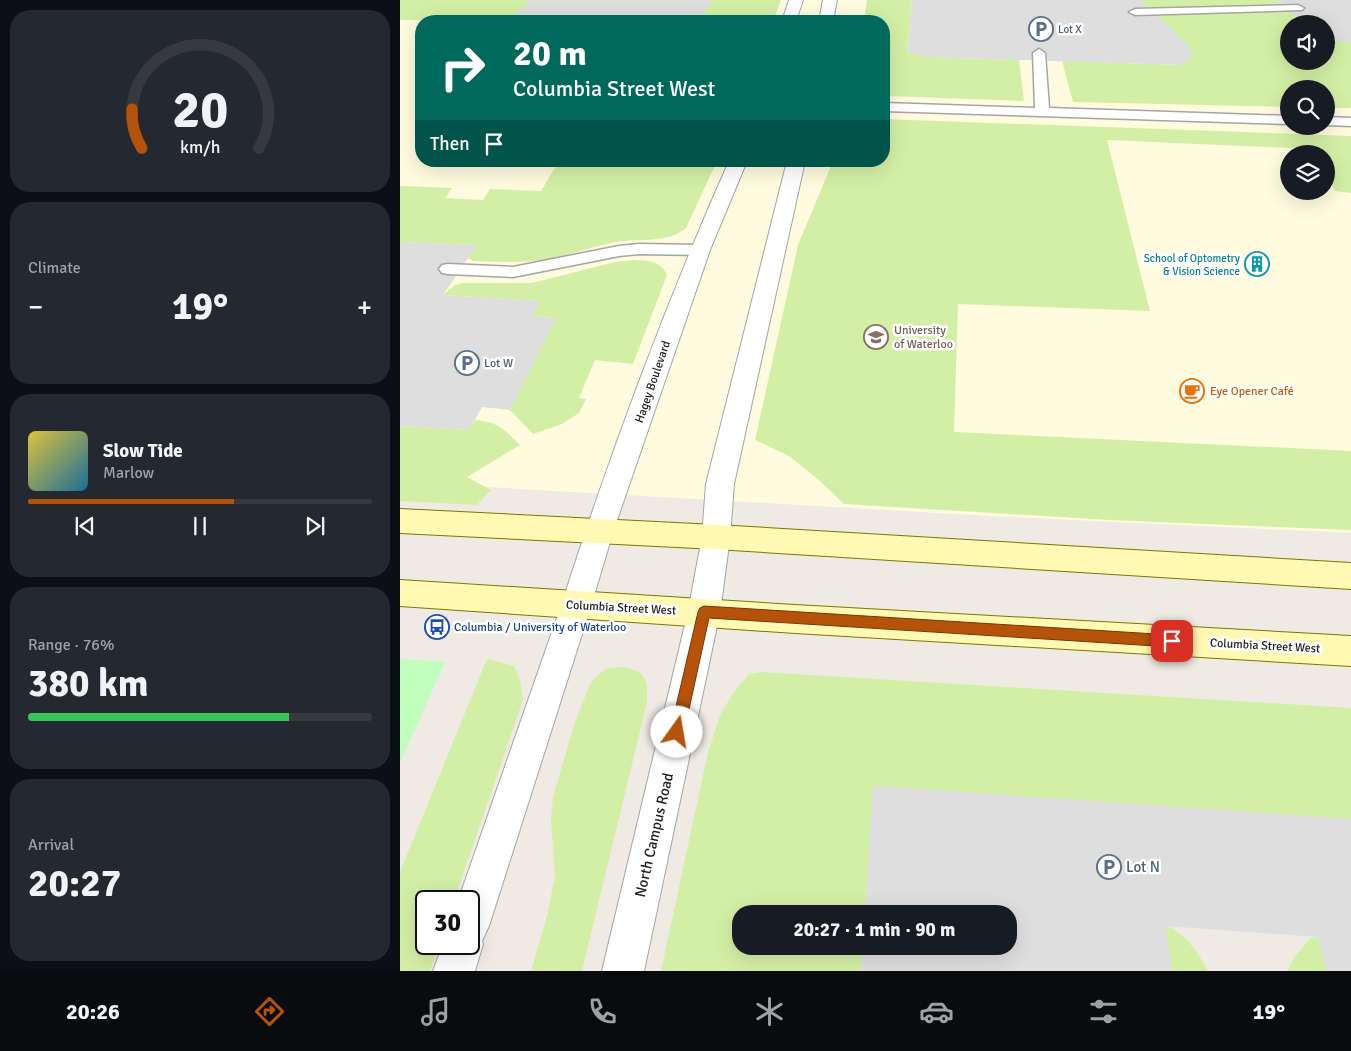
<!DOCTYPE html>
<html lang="en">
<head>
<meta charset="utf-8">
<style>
  :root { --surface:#171b24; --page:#242831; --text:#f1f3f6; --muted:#9ea1a6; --line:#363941; --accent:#b45309 }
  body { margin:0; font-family:Signika,sans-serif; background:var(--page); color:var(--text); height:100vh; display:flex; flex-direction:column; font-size:19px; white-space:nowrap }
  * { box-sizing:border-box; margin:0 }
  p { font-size:16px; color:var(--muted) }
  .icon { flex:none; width:28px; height:28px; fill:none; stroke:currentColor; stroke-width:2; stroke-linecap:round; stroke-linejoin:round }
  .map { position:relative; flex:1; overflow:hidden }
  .drawer { display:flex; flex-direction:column; gap:10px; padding:10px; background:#0d0f14; width:400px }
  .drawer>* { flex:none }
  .hud { position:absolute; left:15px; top:15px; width:475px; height:152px; border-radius:20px; box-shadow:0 5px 20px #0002; background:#00695c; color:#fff; overflow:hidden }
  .buttons { position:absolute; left:880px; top:15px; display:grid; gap:10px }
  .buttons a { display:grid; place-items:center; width:55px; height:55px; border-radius:50%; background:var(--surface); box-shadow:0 5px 20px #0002; font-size:25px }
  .speed { position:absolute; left:15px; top:890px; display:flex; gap:10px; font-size:25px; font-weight:700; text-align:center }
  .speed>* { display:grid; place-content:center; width:65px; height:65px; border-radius:50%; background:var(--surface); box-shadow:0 5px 20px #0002; line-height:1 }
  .speed .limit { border:2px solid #111; border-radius:8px; background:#fff; color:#111 }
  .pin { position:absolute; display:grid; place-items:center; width:42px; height:42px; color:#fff; margin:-21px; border-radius:10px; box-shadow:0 2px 8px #0006 }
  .me { position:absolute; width:55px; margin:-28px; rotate:13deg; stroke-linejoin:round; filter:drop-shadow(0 0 4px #0008) }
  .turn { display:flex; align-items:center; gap:18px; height:105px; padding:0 15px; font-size:22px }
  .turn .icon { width:65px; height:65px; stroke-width:2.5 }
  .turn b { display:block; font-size:35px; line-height:42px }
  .then { display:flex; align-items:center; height:48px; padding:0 15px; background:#0003; gap:10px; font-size:19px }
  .big { font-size:38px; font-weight:700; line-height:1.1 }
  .drawer .tile { flex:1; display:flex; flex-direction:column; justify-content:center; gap:8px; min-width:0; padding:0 18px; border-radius:20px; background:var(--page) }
  .drawer .dial { align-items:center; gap:0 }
  .dial svg { height:130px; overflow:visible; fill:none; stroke:var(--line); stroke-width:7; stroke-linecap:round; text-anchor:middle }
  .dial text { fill:var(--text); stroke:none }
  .song { display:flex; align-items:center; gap:15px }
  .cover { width:60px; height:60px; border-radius:8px; background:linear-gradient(135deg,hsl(50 70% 55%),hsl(200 70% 35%)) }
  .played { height:5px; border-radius:2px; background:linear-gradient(90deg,var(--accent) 60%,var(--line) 60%) }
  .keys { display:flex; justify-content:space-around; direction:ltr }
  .heat { display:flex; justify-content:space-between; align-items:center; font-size:28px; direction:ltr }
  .charge { height:8px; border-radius:4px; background:linear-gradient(90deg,#34c759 76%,var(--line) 0) }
  .trip { position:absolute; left:332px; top:905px; width:285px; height:50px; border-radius:20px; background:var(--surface); box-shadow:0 5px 20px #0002; font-weight:700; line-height:50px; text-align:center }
  .dock { display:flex; height:80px; justify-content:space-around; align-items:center; background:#090b0e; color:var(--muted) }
  .dock .icon { width:35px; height:35px }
  .dock .selected { color:var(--accent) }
  .dock b { font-size:22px; color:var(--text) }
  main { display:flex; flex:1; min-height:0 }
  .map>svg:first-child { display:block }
</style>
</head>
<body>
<main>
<section class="drawer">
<div class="tile dial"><svg viewBox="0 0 100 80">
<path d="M14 69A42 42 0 1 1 86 69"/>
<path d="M14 69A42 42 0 0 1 8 45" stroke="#b45309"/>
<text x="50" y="56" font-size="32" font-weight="700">20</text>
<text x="50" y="72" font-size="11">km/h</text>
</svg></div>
<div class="tile"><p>Climate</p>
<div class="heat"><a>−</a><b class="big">19°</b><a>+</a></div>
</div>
<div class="tile">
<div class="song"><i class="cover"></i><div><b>Slow Tide</b><p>Marlow</p></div></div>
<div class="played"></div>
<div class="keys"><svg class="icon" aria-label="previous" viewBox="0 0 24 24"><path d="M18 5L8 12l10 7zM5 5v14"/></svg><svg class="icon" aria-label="pause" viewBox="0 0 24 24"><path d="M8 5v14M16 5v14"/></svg><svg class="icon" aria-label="next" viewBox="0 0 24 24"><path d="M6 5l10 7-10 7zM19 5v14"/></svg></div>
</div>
<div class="tile"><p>Range · 76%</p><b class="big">380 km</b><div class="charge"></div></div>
<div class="tile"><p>Arrival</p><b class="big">20:27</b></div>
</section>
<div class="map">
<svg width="951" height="971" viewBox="0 0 951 971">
  <rect width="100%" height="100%" fill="#f0eae4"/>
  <path fill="#fffbde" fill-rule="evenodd" d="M0,0H951V533L590,516L0,482ZM21,21H484V161H21ZM889,24H926V61H889ZM889,89H926V126H889ZM889,154H926V191H889Z"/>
  <path fill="#d3efa5" d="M0,0H130L110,21L0,20Z
    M312,0H381L373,21H300Z
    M467,0H512L507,52L526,57L619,60L624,101L484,96V21H464Z
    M739,0H876L905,24H889V61H926V41L951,42V108H926V89H889V107L673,102L662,61L781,65Z
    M484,119L951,136V193L935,191L926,173V154H917L914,149L707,140L750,311L558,304L554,432L951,451V530L710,520L444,504L421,482L389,456L355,440L398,245L433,161H484Z
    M159,161H317L286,228C267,244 240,238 216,242C194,246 172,254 150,259C124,263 99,262 73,261L68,258L76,245L0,242V186L52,188L45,198L83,200L90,189L141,191Z
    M235,260C249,261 261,261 267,275L233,364L195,360L179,398L186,399L179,413L162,424L133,434L110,410L156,318L132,316L140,301L43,295L55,285L63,283H132L215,262Z
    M75,420C99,422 103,429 120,445L67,477L91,490L77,505L0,501V426L69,430Z
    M87,659L114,666L120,681L123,700L54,901H26V944H40L30,971H0V872Z
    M223,667C246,670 248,681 247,702L182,971H131L147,916L155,876L151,819L153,797L174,725L190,684L200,673L208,668Z
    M362,672L951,708V819L473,786L465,914H341V946H463L461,971H261L308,752L320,715L333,693L349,674Z
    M766,926C785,932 799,954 808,971H772Z
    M918,937L927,971H888C892,958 902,948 911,938Z"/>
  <path fill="#c0febd" d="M0,659L45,662L0,763Z"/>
  <path fill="#dedede" d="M130,0H312L300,21H110Z
    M512,0H741L790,47L792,58L781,65L526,57L507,52Z
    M876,0H951V42H928L926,24H905Z
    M0,242L77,245L43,295L140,301L132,316L156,318L110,410L82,407L69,430L0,426Z
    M473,786L951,819V971H927L918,937L766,926L772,971H461L463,946H609V914H465Z"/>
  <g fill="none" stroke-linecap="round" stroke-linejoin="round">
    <defs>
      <path id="service" d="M898,5L904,8L902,10L735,15L729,12L735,9Z
        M639,49L645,53L649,108L889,116V124L484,111V103L635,108L633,53Z
        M926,117L951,118V126L926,125Z
        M239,244L300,245L306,246L309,250L306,254L300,255L239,254L219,256L113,277L48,274L42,273L39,269L42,265L48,264L113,267L219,246Z"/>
      <path id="minor" d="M176,592L187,596L191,606L89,926L82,941L83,944L75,971H33L43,944H69V901H58L161,606L165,596Z
        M304,598L315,602L320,612L244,971H202L288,612L293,602Z"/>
      <path id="tertiary" d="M389,0H403L396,21H382Z
        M423,0H437L433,21H419Z
        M329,161H347L310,250L213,532L191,606L187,616L176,620L165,616L161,606C209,457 265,305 329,161Z
        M387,161H405L334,484L330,537L320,612L315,622L304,626L293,622L288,612L302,537L306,484Z"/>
      <path id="secondary" d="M0,509L316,525L951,563V589L316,549L0,533Z
        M0,580L395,605L951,636V666L395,633L0,606Z"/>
    </defs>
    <use href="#service" stroke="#a5a5a5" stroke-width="3"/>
    <use href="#minor" stroke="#a5a5a5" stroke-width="2"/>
    <use href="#tertiary" stroke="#a5a5a5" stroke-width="2"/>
    <use href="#secondary" stroke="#7b7800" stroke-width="2"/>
    <use href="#service" fill="#fff" fill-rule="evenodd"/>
    <use href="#minor" fill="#fff" fill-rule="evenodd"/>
    <use href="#tertiary" fill="#fff" fill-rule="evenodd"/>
    <use href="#secondary" fill="#fff9b3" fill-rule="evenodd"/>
  </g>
  <path fill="#b45309" stroke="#753606" d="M304,606L772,635L777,637L779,641L777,645L772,647L309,618L284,732L282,737L277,739L272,737L270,732L298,612L300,608Z"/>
  <defs>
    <symbol id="parking-ring" viewBox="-11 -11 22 22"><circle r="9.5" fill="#fff" stroke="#5c6f8a" stroke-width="1.5"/><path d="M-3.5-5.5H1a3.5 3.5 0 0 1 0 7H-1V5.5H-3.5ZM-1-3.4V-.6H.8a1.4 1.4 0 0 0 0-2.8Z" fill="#5c6f8a"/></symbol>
    <symbol id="building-ring" viewBox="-11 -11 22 22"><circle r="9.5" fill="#fff" stroke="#0f9aa8" stroke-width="1.5"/><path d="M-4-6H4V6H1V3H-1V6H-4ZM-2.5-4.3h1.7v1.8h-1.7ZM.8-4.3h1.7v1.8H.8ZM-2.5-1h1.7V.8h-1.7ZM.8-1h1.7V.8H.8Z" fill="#0f9aa8"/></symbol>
    <symbol id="university-ring" viewBox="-11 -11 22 22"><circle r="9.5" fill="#fff" stroke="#8d6e63" stroke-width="1.5"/><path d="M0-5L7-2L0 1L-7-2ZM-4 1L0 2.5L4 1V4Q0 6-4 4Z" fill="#8d6e63"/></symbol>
    <symbol id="cafe-ring" viewBox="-11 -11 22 22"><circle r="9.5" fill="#fff" stroke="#e8710a" stroke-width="1.5"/><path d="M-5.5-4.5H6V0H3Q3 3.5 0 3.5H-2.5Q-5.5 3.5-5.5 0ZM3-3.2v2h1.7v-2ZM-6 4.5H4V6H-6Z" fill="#e8710a"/></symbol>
    <symbol id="bus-ring" viewBox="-11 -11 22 22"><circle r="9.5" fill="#fff" stroke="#1a4fb4" stroke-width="1.5"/><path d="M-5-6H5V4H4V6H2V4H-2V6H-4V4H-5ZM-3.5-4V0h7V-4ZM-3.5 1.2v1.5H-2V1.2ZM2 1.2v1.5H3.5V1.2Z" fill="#1a4fb4"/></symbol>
  </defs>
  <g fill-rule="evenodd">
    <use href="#parking-ring" x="627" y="15" width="28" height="28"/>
    <use href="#building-ring" x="843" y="250" width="28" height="28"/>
    <use href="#university-ring" x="462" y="323" width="28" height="28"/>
    <use href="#parking-ring" x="53" y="349" width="28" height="28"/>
    <use href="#cafe-ring" x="778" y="377" width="28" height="28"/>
    <use href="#bus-ring" x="23" y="613" width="28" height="28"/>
    <use href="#parking-ring" x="695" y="853" width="28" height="28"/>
  </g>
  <g text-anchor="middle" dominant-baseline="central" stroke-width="5" stroke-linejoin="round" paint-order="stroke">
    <g font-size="11" fill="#4e5e75" stroke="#fff" text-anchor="start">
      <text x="658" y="29">Lot X</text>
    </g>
    <g font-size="11" fill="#0d838f" stroke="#fff" text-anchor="end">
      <text x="840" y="258">School of Optometry<tspan x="840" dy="13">&amp; Vision Science</tspan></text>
    </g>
    <g font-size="12" fill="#785e54" stroke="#fff" text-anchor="start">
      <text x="494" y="330">University<tspan x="494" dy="14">of Waterloo</tspan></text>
    </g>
    <g font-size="12" fill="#4e5e75" stroke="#fff" text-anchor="start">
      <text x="84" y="363">Lot W</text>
    </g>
    <g font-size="12" fill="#1e1e1e" stroke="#fff">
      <text transform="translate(253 382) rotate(-71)">Hagey Boulevard</text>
      <text transform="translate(221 608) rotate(3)">Columbia Street West</text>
      <text transform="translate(865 646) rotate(3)">Columbia Street West</text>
    </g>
    <g font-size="12" fill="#c56008" stroke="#fff" text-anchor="start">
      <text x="810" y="391">Eye Opener Café</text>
    </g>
    <g font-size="12" fill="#164399" stroke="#fff" text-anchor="start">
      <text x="54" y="627">Columbia / University of Waterloo</text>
    </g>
    <g font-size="15" fill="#1e1e1e" stroke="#fff">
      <text transform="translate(254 835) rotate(-77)">North Campus Road</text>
    </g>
    <g font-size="15" fill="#4e5e75" stroke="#fff" text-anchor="start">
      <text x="726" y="867">Lot N</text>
    </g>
  </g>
</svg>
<div class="buttons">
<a><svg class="icon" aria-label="sound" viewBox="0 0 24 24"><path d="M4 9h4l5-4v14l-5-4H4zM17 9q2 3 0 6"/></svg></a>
<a><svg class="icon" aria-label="search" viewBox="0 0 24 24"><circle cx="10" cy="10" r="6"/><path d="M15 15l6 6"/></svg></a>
<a><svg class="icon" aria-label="layers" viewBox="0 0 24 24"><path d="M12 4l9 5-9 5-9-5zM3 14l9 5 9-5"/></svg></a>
</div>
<div class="speed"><div class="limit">30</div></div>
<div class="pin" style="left:772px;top:641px;background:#d93025"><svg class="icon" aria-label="arrive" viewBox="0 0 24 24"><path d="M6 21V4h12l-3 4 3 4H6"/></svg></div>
<svg class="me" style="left:277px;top:732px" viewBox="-20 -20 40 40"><circle r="19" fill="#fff"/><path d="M0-13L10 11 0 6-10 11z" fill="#b45309"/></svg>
<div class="trip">20:27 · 1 min · 90 m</div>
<div class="hud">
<div class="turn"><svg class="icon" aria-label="right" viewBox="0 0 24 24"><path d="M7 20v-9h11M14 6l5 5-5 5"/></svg><div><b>20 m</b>Columbia Street West</div></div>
<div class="then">Then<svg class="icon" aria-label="arrive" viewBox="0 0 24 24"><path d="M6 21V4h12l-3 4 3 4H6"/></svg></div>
</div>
</div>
</main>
<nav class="dock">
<b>20:26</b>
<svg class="icon selected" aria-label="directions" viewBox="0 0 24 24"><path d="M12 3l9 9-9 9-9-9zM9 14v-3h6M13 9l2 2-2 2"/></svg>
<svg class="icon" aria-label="music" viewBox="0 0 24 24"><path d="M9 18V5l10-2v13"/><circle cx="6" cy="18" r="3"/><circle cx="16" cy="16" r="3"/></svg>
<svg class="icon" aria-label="phone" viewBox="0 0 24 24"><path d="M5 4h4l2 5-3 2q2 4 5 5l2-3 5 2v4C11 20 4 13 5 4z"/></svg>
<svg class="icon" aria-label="climate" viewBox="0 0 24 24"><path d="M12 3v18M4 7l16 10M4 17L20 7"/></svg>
<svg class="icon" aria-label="car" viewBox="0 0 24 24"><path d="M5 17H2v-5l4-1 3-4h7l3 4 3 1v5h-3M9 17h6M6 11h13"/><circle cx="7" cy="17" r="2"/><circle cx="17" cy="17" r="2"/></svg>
<svg class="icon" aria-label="filters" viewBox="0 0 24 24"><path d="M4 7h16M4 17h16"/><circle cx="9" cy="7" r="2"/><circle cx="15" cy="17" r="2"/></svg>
<b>19°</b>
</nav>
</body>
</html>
